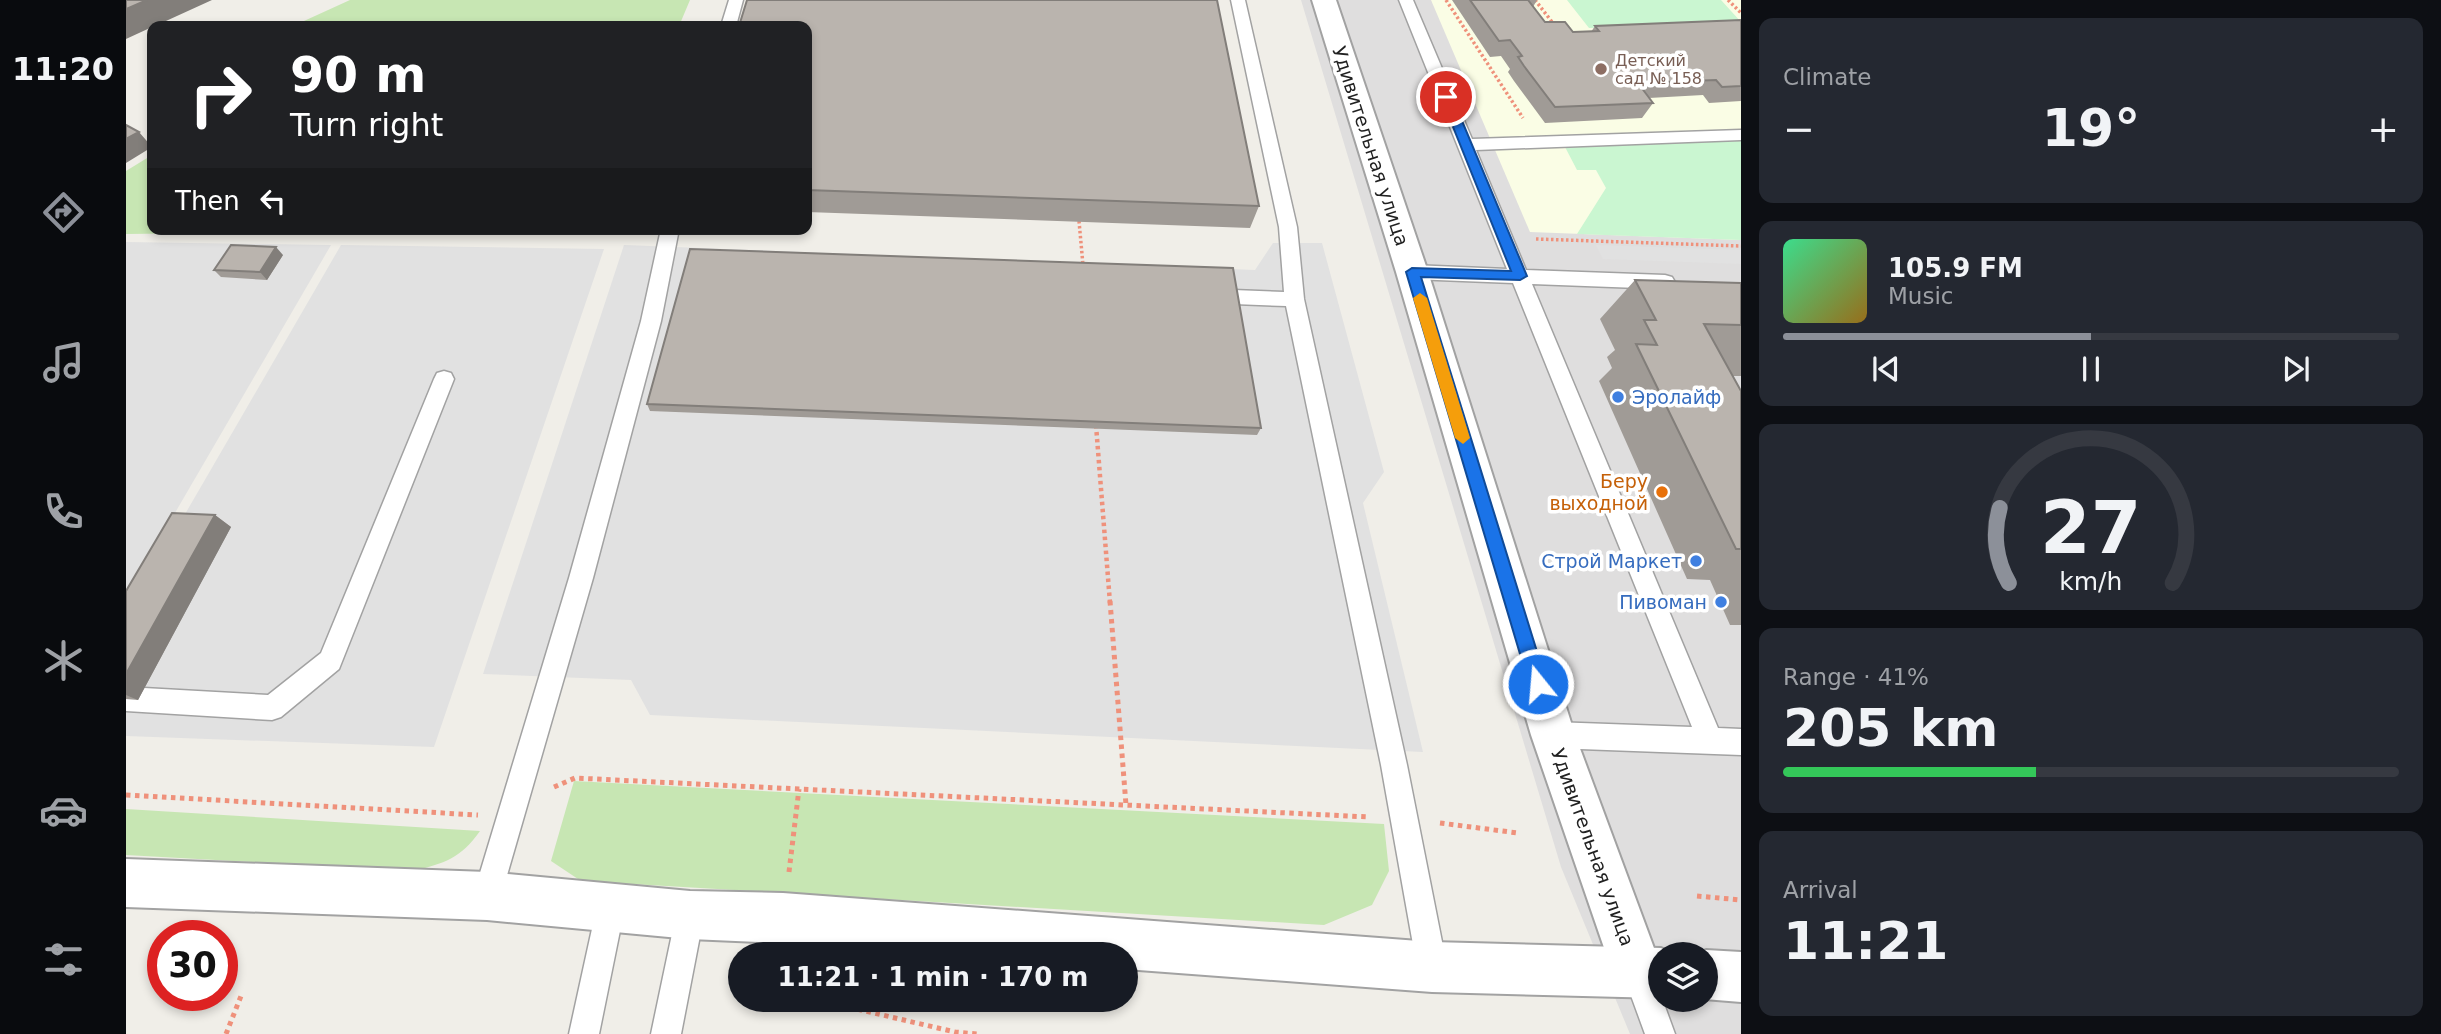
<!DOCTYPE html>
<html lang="en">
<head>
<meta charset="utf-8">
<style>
  :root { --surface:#171b24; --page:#242831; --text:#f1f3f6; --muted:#9ea1a6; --line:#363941; --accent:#8c9099 }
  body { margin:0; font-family:"DejaVu Sans",sans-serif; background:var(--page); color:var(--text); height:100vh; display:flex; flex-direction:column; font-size:26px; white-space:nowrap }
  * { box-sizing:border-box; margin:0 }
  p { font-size:23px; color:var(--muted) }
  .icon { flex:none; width:38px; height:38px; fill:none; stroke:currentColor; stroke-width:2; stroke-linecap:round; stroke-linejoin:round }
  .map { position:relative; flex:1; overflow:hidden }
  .sheet { display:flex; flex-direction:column; gap:18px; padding:18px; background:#0d0f14; width:700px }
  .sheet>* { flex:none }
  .hud { position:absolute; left:21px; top:21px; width:665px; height:214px; border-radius:14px; box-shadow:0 4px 10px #0003; background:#202124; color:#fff; overflow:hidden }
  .controls { position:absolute; left:1522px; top:942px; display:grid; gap:14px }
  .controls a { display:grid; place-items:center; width:70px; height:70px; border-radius:50%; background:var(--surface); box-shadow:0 4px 10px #0003; font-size:35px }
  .speed { position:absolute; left:21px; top:920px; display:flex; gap:14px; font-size:35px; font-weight:700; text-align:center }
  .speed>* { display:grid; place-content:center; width:91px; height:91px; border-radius:50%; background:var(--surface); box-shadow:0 4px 10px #0003; line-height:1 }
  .speed .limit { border:10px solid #d22; background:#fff; color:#111 }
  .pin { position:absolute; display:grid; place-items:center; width:60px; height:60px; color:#fff; margin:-30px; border:4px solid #fff; border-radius:50%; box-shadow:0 2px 7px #0007 }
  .me { position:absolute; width:77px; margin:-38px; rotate:343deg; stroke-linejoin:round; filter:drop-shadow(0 0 5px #0008) }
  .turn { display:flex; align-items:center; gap:24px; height:147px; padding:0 28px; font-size:32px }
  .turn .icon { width:91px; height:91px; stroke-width:2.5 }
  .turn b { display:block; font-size:49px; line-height:60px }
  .then { display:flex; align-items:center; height:66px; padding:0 28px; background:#0003; gap:14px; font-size:26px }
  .big { font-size:52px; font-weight:600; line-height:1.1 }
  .sheet .tile { flex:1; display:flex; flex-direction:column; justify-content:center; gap:10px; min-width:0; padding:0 24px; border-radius:14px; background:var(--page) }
  .sheet .dial { align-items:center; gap:0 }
  .dial svg { height:182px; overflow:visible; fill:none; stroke:var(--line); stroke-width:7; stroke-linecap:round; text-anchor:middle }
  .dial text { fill:var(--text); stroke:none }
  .song { display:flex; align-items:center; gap:21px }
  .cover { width:84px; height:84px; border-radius:10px; background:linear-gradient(135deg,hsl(150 70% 55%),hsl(40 70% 35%)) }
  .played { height:7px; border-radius:4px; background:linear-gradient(90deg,var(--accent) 50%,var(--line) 50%) }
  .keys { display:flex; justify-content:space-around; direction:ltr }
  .heat { display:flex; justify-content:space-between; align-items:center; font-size:38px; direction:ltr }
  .charge { height:10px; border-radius:5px; background:linear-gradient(90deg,#34c759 41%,var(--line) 0) }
  .trip { position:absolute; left:602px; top:942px; width:410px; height:70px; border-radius:35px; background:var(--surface); box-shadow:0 4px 10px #0003; font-weight:600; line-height:70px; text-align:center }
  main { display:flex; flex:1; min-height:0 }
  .tabs { display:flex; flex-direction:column; width:126px; justify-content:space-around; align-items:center; background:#090b0e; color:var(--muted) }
  .tabs .icon { width:49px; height:49px }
  .tabs .selected { color:var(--accent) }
  .tabs b { font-size:32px; color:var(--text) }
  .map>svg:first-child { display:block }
</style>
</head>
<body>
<main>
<nav class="tabs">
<b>11:20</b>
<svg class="icon selected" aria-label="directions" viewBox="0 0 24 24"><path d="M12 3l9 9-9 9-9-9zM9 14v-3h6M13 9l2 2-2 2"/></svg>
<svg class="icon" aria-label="music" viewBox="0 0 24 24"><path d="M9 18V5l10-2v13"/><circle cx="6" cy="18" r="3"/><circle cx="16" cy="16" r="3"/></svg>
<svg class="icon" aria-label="phone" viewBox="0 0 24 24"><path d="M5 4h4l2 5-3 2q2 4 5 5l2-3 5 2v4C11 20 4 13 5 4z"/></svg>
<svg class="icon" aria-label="climate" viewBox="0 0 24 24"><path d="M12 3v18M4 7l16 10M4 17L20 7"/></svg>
<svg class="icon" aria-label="car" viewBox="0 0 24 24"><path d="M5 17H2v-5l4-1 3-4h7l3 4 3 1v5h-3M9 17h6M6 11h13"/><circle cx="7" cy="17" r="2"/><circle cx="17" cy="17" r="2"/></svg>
<svg class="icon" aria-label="filters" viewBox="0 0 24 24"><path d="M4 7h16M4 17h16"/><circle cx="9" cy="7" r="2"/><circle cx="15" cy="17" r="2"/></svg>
</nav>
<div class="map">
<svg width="1615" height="1034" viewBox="0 0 1615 1034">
  <rect width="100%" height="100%" fill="#f0eee8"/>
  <path fill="#dfdede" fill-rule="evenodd" d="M1175,0H1615V1034H1504L1435,867ZM1535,954H1580V999H1535Z"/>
  <path fill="#fafde5" d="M1305,0H1615V240L1404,232Z"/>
  <path fill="#c7e6b3" d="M224,0H564L553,26H167Z
    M26,155V229H405L0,234V171Z
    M448,781L1258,824L1263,871L1246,905L1198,925L455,881L425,861Z
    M0,809L354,831C334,859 319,863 287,871L0,855Z"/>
  <path fill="#caf6d1" d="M1441,0H1595L1615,22L1463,28Z
    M1615,141V240L1451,234L1480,188L1470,170H1451L1439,147Z"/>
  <path fill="#e1e1e1" d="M0,242L205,245L0,597Z
    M1147,243H1196L1258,472L1237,503L1297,752L524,715L505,680L357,674L498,245L1129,270Z
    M215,245L478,249L308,747L0,736V616Z
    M1470,245L1615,250V264L1477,259Z"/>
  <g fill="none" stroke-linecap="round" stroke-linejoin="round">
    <defs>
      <path id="service" d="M603,0H617L610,26H595Z
        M1105,0H1119L1171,227L1178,299L1281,765L1321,967L1317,978L1306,982L1295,978L1291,967L1255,765L1160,306L1082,303L1075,301L1072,296L1075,291L1082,289L1158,292L1153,227Z
        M1273,0H1287L1346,139L1615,130V140L1350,150L1400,270L1539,275L1546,277L1549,282L1546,287L1539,289L1406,284L1592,728L1615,729V755L1427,748L1418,744L1414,735L1418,726L1427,722L1566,727L1387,283L1286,279L1279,277L1277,272L1279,267L1286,265L1381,269Z
        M535,229H553L535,321L467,578L375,896L371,906L361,910L351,906L347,896L443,578L515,321Z
        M318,371L325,373L328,379L213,669L155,717L146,720L0,711V687L142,695L195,653L308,379L311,373Z
        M485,892L495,896L499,906L473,1034H443L471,906L475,896Z
        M564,901L574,905L578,915L555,1034H525L550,915L554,905Z
        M1511,956L1522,960L1549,1034H1519L1496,971L1500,960Z"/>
      <path id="minor" d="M1186,0H1210L1302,272L1449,735L1535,967L1529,989L1511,996L1493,989L1486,971L1405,735L1270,272Z"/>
      <path id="tertiary" d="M0,859L361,872L564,891L657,893L1306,942L1535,948L1549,954H1535V998L1306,992L999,969V954H804L657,943L564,939L361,920L0,907Z
        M1580,950L1615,952V1002L1578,999H1580V954H1570Z"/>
    </defs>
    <use href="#service" stroke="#a2a2a2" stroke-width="3"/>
    <use href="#minor" stroke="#a2a2a2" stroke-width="4"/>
    <use href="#tertiary" stroke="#a2a2a2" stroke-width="4"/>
    <path stroke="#ef917b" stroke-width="3.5" stroke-dasharray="2.5 2.5" stroke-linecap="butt" d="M1320,0L1397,118
      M1409,0L1430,27
      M1602,0L1615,13
      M953,221L957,265
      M1410,239L1615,246"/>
    <path stroke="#ef917b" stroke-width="4.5" stroke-dasharray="3.5 3.5" stroke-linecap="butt" d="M957,263V266
      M970,425L984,603"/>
    <path stroke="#ef917b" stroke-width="5" stroke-dasharray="4.5 4.5" stroke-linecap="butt" d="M984,601L1000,805
      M428,787L449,778L1243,817
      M0,795L352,815
      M1314,823L1392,833
      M663,872L673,789
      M1571,896L1615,900
      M688,999L829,1032L851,1034
      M100,1034L115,996"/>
    <use href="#service" fill="#fff" fill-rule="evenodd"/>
    <use href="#minor" fill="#fff" fill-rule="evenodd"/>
    <use href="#tertiary" fill="#fff" fill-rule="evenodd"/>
  </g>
  <path fill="#a09b96" d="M1326,0H1411L1407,7L1419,22L1447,32H1465L1469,26L1615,20V101L1583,103L1577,95L1523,98L1527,103L1516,118L1419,123L1388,81L1382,72L1384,69L1375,56L1364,57Z
    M681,26L1133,206L1124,228L681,212Z
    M157,255L141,280L95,277L88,270Z
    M1509,280L1615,325V376H1607L1615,391V625H1604L1584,580L1561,579L1473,381L1486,368L1481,357L1489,350L1474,319Z
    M521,404L1135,428L1131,435L524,411Z
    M89,515L105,527L12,700L0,699V591Z"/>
  <path fill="#827e7a" d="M21,0H86L29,26H26V27L0,39V9Z
    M13,132L26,147L0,163V139Z
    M150,247L157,255L141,280L134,272Z
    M89,515L105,527L12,700L0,695V674Z"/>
  <path fill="#bab4ae" stroke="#827e7a" stroke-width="2" d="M0,0H21L0,9Z
    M621,0H1091L1133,206L681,190V26H613Z
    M1344,0H1402L1419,22H1439L1447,32L1473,31L1469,26L1615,20V86L1596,87L1590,80L1512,83L1527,103L1429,107L1398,66L1392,57L1396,56L1384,40L1373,41Z
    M0,125L13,132L0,139Z
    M105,245L150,247L134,272L88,270Z
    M564,249L1107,268L1135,428L521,404Z
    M1509,280L1615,283V325L1578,324L1615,391V549H1610L1510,344L1531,345L1518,320H1530Z
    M46,513L89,515L0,674V591Z"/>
  <path fill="#1a73e8" stroke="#114b97" stroke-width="2" d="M1316,94L1326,97L1401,276L1394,280L1295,277L1421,684L1418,690L1412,692L1405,690L1403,684L1280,272L1286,268L1385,271L1315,97Z"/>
  <path fill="#f59e0b" d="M1294,293L1301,298L1344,438L1337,444L1329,438L1287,298Z"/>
  <circle fill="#8d6e63" stroke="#fff" stroke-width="2.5" cx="1475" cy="69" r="7"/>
  <g fill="#3f7fe0" stroke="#fff" stroke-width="2.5">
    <circle cx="1492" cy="397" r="7"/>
    <circle cx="1570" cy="561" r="7"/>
    <circle cx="1595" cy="602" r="7"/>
  </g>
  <circle fill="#e8710a" stroke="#fff" stroke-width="2.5" cx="1536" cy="492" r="7"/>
  <g text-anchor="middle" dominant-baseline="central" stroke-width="7" stroke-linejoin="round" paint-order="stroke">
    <g font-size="16" fill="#785e54" stroke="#fff" text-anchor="start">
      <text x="1489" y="60">Детский<tspan x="1489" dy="18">сад № 158</tspan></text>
    </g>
    <g font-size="19" fill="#212121" stroke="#fff">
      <text transform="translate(1245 146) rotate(72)">Удивительная улица</text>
      <text transform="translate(1467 847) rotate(70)">Удивительная улица</text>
    </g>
    <g font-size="19" fill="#366cbe" stroke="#fff" text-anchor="end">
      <text x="1506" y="397" text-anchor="start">Эролайф</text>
      <text x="1556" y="561">Строй Маркет</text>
      <text x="1581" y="602">Пивоман</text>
    </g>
    <g font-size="19" fill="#c56008" stroke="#fff" text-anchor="end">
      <text x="1522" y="481">Беру<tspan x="1522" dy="22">выходной</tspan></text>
    </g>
  </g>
</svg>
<div class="controls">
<a><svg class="icon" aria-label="layers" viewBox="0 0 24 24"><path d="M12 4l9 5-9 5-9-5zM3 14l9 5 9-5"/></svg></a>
</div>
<div class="speed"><div class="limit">30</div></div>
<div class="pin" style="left:1320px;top:97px;background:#d93025"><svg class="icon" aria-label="arrive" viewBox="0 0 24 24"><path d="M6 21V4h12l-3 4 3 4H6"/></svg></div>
<svg class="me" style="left:1412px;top:684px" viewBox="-20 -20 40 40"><circle r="17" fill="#1a73e8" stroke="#fff" stroke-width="3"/><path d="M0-11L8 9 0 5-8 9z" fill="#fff"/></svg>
<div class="trip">11:21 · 1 min · 170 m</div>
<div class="hud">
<div class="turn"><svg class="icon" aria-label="right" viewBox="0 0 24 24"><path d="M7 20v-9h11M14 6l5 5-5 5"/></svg><div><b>90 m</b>Turn right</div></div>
<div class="then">Then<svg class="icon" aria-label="left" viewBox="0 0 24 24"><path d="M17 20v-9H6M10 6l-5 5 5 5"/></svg></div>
</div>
</div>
<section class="sheet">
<div class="tile"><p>Climate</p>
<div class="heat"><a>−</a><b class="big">19°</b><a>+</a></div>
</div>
<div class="tile">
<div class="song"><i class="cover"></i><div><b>105.9 FM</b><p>Music</p></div></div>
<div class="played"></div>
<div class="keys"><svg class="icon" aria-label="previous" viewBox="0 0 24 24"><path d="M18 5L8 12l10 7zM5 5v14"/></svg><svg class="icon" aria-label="pause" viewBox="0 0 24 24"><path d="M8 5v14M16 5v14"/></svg><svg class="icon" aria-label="next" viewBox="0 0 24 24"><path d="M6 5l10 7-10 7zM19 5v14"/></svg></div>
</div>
<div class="tile dial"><svg viewBox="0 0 100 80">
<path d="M14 69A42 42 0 1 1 86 69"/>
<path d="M14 69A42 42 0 0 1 10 36" stroke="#8c9099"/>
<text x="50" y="56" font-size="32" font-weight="700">27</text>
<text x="50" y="72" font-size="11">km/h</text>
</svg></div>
<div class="tile"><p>Range · 41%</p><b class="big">205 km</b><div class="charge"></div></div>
<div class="tile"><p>Arrival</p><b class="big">11:21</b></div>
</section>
</main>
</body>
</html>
